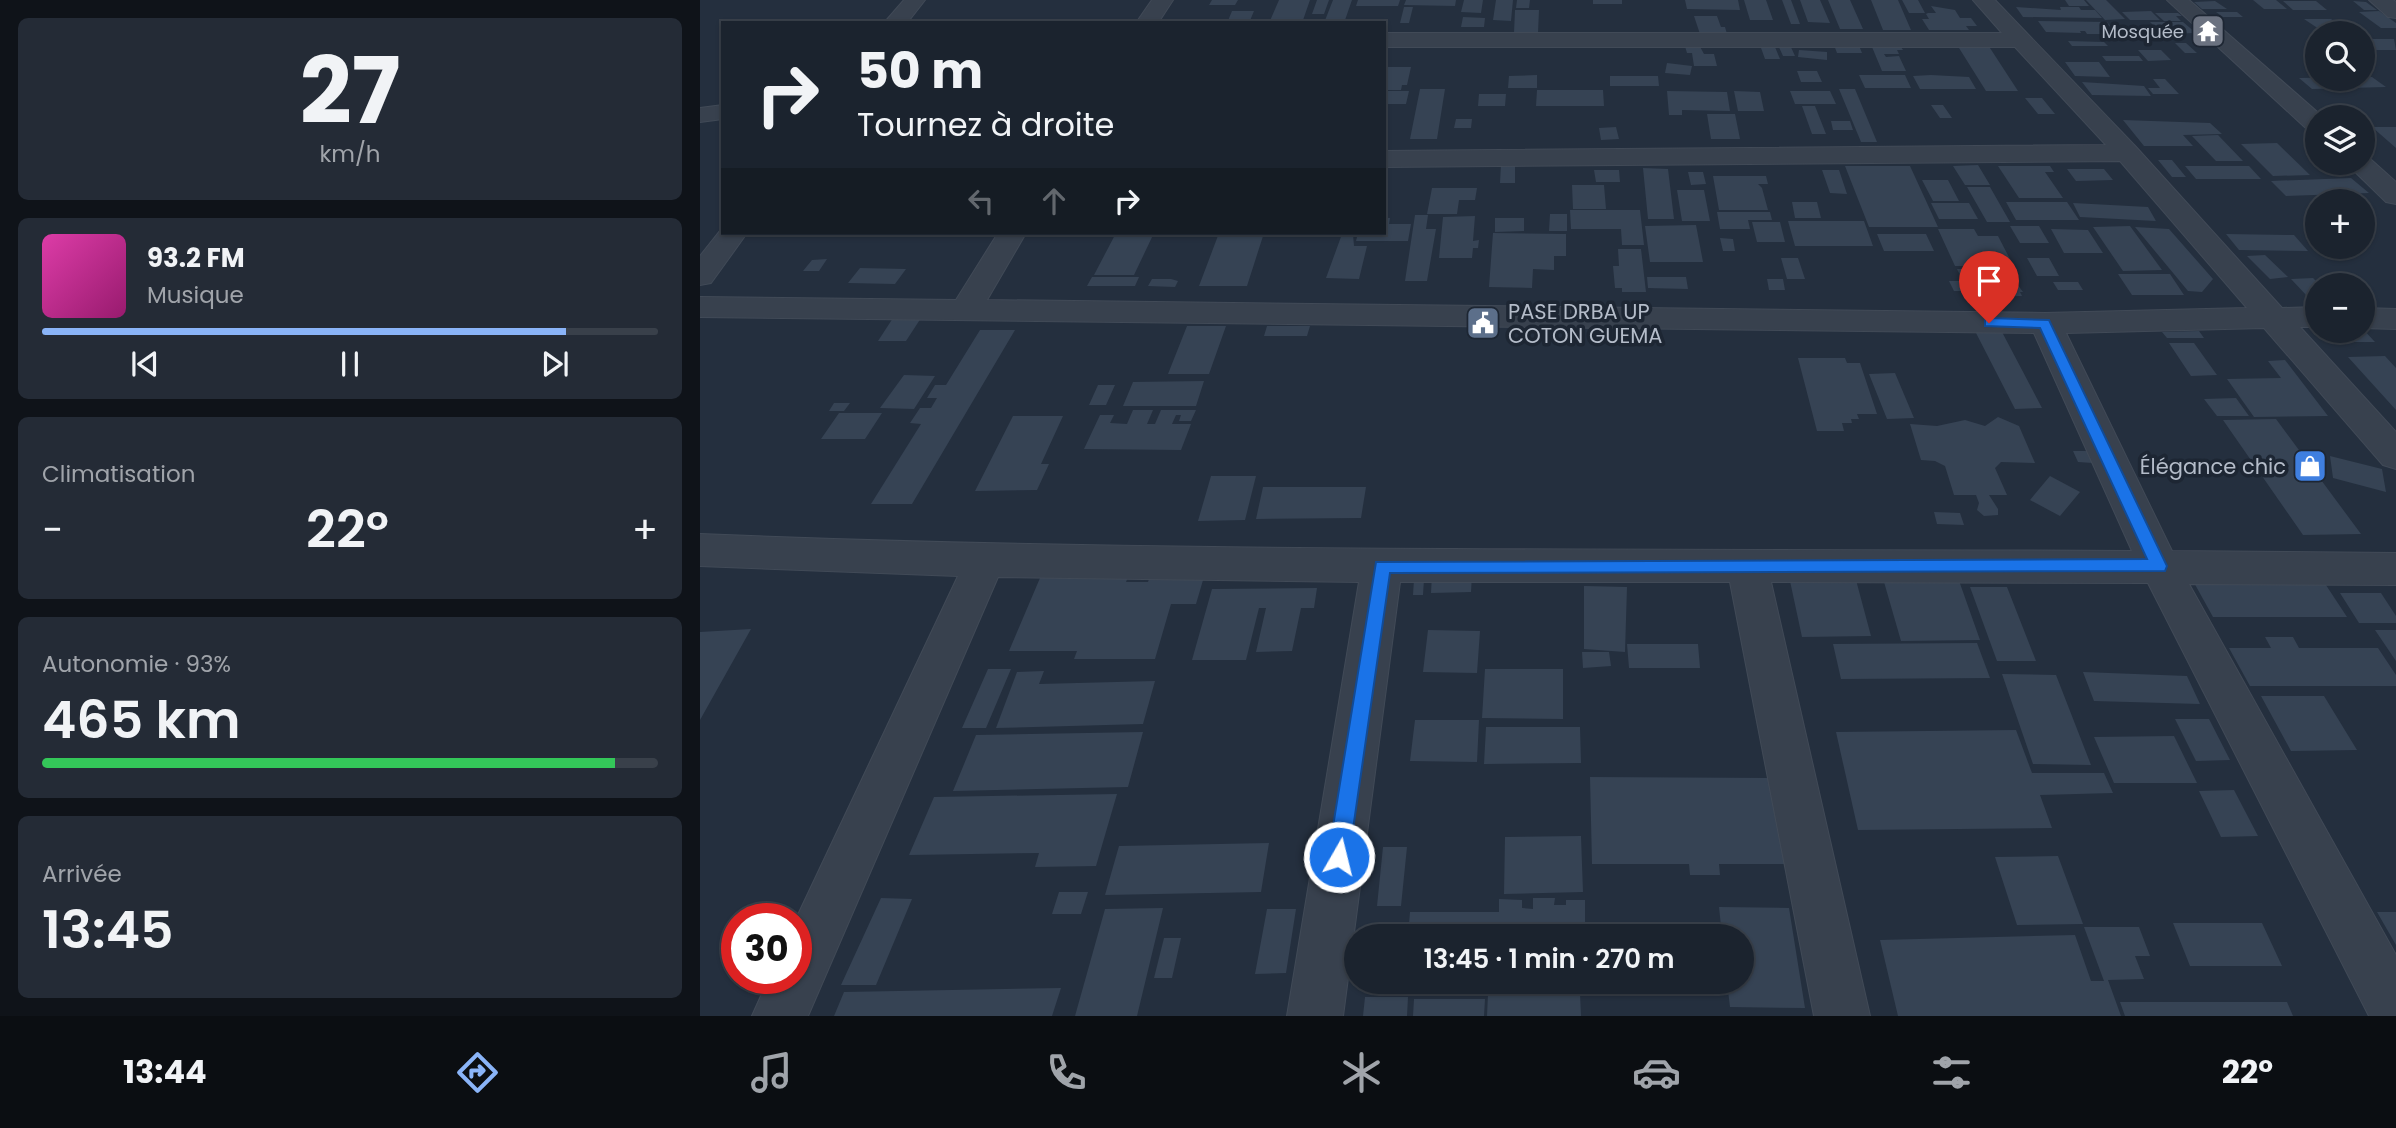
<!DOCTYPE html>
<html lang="fr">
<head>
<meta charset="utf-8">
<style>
  :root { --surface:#1b232e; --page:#242b36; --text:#f1f3f6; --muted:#a0a4aa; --line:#39404a; --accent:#8ab4f8 }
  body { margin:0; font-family:Poppins,sans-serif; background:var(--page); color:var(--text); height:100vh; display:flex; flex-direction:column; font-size:26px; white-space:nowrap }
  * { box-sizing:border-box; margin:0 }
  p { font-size:23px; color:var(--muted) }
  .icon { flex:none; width:38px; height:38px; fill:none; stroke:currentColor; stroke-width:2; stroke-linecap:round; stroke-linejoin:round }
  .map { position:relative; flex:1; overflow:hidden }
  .details { display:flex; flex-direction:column; gap:18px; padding:18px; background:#0f1319; width:700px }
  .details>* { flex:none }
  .banner { position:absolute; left:21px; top:21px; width:665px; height:214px; border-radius:0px; box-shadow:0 2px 5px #0004,0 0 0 2px var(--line); background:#1b232e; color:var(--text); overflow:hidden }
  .controls { position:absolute; left:1605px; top:21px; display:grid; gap:14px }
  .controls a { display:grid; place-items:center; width:70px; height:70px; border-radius:50%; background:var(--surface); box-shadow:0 2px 5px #0004,0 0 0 2px var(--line); font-size:35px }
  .speed { position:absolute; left:21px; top:903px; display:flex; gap:14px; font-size:35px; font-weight:700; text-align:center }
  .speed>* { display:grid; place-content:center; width:91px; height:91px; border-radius:50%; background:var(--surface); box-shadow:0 2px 5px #0004,0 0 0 2px var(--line); line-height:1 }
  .speed .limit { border:10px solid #d22; background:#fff; color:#111 }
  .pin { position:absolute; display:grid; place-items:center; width:60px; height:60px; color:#fff; margin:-72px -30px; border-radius:50% 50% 50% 0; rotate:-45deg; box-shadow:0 0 7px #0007 }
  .pin .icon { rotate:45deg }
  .me { position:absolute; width:77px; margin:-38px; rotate:8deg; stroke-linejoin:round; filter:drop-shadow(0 0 5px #0008) }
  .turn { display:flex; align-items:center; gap:24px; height:147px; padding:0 21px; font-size:32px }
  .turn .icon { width:91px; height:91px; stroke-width:2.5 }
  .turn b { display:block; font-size:49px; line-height:60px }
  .lanes { display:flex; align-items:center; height:66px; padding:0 21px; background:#0003; justify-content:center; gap:35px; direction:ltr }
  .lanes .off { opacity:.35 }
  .big { font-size:52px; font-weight:600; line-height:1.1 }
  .details .widget { flex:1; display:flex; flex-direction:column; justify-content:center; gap:10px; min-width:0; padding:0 24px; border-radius:10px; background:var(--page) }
  .details .dial { align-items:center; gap:0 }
  .dial b { font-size:91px; line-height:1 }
  .song { display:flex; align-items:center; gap:21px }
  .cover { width:84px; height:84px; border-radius:10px; background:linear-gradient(135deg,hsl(320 70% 55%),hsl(320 70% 35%)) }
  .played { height:7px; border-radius:4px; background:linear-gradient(90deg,var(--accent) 85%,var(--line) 85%) }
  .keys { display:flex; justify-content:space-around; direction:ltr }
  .heat { display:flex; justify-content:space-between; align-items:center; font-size:38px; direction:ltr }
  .charge { height:10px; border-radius:5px; background:linear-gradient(90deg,#34c759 93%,var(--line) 0) }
  .trip { position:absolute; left:644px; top:924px; width:410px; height:70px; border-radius:35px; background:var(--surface); box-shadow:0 2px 5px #0004,0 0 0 2px var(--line); font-weight:600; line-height:70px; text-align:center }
  .tab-bar { display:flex; height:112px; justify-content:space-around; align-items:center; background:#0b0e12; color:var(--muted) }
  .tab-bar .icon { width:49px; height:49px }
  .tab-bar .selected { color:var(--accent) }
  .tab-bar b { font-size:32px; color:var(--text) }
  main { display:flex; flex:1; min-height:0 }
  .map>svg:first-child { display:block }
</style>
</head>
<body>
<main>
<section class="details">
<div class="widget dial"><b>27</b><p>km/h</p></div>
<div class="widget">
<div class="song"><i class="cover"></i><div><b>93.2 FM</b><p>Musique</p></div></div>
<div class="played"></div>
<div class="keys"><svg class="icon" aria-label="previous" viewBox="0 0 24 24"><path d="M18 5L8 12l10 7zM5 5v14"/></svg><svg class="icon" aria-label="pause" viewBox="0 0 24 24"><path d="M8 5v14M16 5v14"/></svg><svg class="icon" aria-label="next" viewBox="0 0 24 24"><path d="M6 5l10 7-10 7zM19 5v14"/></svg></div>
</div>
<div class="widget"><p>Climatisation</p>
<div class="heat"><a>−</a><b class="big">22°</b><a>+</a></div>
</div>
<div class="widget"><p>Autonomie · 93%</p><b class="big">465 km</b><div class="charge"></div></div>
<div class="widget"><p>Arrivée</p><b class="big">13:45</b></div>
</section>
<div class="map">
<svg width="1696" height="1016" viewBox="0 0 1696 1016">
  <rect width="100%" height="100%" fill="#242f3e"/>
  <path fill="#364354" d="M512,0H538L535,5H509Z
    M579,0H610L602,23H569Z
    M617,0H629L624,14H612Z
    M633,0H652L644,23H624Z
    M658,0H700L698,6H656Z
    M706,0H756L755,6L704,5Z
    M764,0H783L781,13L761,12Z
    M796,0H813L811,21L793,20Z
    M817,0H830L829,8H816Z
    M893,0H922V4H893Z
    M985,0H1038L1040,10L987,9Z
    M1044,0H1066L1073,20H1050Z
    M1082,0H1091L1100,24H1091Z
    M1100,0H1120L1130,23L1108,22Z
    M1128,0H1150L1163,29H1140Z
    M1171,0H1198L1211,30H1183Z
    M1202,0H1218L1225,13H1209Z
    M1365,0H1384L1389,6H1369Z
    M1386,0H1406L1425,19L1405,20Z
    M1553,0H1576L1587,9H1564Z
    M1515,1L1527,9H1502L1494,2Z
    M1583,1H1616L1627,10H1593Z
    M1653,1L1666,2L1677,10H1664Z
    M1231,6L1255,10L1260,18H1271L1277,26H1266L1269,30H1229L1222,19H1229L1226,14L1228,13H1236Z
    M704,7H713L709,23H700Z
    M1316,7L1361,10L1360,7H1379L1381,10H1395L1402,18L1323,17Z
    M815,10H839L838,33H814Z
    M532,11H554L549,23H527Z
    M1451,11L1460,20H1430L1422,12Z
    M1679,11L1696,23V28H1681L1659,12Z
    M1516,12H1537L1543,17H1523Z
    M1455,13H1478L1482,16H1476L1481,21H1464Z
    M994,16H1017L1021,27H1025L1027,34H1000Z
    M763,17L785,18L784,27H761Z
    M1604,19H1631L1652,33H1625Z
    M1338,21L1407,22L1415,31H1402L1404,34H1387L1385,31H1380L1381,33L1346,32Z
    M1450,22H1483L1496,33L1462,34Z
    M1416,26H1446L1455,34L1424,35Z
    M1662,39H1694L1696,50H1662Z
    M1368,41L1404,42L1408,46H1372Z
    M984,43H998L1004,54H1014L1017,66H994L992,53H987Z
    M1475,43H1486L1497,53H1485Z
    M1078,45H1090L1095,56H1083Z
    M1134,45L1160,48L1162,53H1137Z
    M1075,47L1080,59H1065L1061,48Z
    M1172,47H1201L1203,50H1197L1199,54H1184L1186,57L1199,56L1206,71H1182Z
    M1259,48H1290L1318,91H1286Z
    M1099,50L1127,52V60L1098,57Z
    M1438,50H1461L1471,60L1448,61Z
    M1402,56H1439L1443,61H1406Z
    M1365,62H1399L1410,77L1375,76Z
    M967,63L992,66L990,75L965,73Z
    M684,67H711L707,85H702L701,90H684Z
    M1097,71H1117L1122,82H1101Z
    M837,75V88H808L809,76Z
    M1159,75H1205L1211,88H1165Z
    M1231,75L1269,77L1276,89H1220L1213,76Z
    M910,76H958L959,86H910Z
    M1662,77H1672L1686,87L1612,89L1599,78Z
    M1453,79H1465L1479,94H1453L1448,88H1460Z
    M1382,82L1444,86L1451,96L1392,95Z
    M720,89H745L737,139H710Z
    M1139,89H1155L1177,142H1161Z
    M837,90H903L904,106H836Z
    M684,91H709L706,104H684Z
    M967,91L1027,92L1030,111L982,110V115H969Z
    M1034,91L1060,92L1064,111H1038Z
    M1090,91H1130L1136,104H1095Z
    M779,94H806L805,106H778Z
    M1325,98H1342L1355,114H1338Z
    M1231,105H1243L1252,118H1240Z
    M1102,106H1115L1126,134H1112Z
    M1007,114H1035L1040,139H1011Z
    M756,119H772L771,128H754Z
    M1423,120L1510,123L1522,134L1483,135L1493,146H1444Z
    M1131,121H1150L1153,130H1133Z
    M916,127L919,139L901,140L899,128Z
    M1672,127H1696V148Z
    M1518,135L1543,161H1516L1492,136Z
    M1577,143L1610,175L1573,176L1541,144Z
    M1458,160H1472L1486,177H1472Z
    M801,164H815V183H800Z
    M1278,165L1290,185H1265L1253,166Z
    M1145,166H1210L1238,227H1169Z
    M1298,166H1350L1354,172H1345L1363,198H1319Z
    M1485,166H1549L1561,179H1496Z
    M943,168L968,169L974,219H948Z
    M1367,169H1404L1413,180L1376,181Z
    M894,170H919L920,182H896Z
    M1122,170H1139L1147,194L1130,193Z
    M988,172H1003L1006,184L991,185Z
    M1013,176H1066L1068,184H1058L1062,188L1068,210H1019Z
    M1651,178L1669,193L1586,196L1571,181Z
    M1222,180H1248L1259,201H1233Z
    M872,185H904L906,209H873Z
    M1267,187H1290L1310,222H1287Z
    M732,188H777L775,200H759L757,214H727Z
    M977,190H1004L1010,221H982Z
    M1092,202H1117L1121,218H1095Z
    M1306,202H1367L1379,220H1316Z
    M1231,203H1269L1278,219H1239Z
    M1373,203L1448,207L1456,221L1380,217Z
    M870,210H940L944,245H922L921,229H871Z
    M1017,212H1070L1072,220H1048L1050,229H1020Z
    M850,214H867V231H849Z
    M715,215H728L726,229H736L727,281H705Z
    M775,216L773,241L779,240L778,248H773L772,258H739L743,217Z
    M684,218H690L689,224H711L708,241H656L658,233H684Z
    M795,218H824V231L795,232Z
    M1088,221H1164L1173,246H1095Z
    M1052,222H1080L1085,242H1057Z
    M996,225L1003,262H950L945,226Z
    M1310,226H1339L1349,243H1320Z
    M1430,226L1462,270L1423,271L1393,227Z
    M1435,227L1469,229L1513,279L1502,292L1488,291Z
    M1238,229H1274L1278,236H1298L1311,261L1307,260L1310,266H1255Z
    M1351,229L1388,230L1403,253H1364Z
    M416,233H454L434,275H394Z
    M519,233H564L547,286H499Z
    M793,233L866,234V256H854V270L833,269L832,288L789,287Z
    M642,234H653L654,246H667L659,279L626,278Z
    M1177,234H1226L1234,251H1184Z
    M1526,234L1594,235L1608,251L1539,250Z
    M1020,238L1033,239L1035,251H1023Z
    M918,249H941L946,292H922V288H915L913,266H919Z
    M1565,255L1588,277L1570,279L1547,256Z
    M1081,258H1098L1105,279H1087Z
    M1327,258H1349L1359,276H1337Z
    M127,259L119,271H103L112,260Z
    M160,268L206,269L195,284L148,283Z
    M1257,269H1306L1323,292H1320L1322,296L1270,297L1268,291H1254L1249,281H1263Z
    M1418,274H1470L1484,295H1432Z
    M392,277H439L435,286H387Z
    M947,277H986L988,289L948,288Z
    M1613,278L1620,285H1617V296H1607L1591,279Z
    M452,279H471L478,281L475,287L448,286Z
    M1067,279H1083L1085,290H1069Z
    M1353,282H1378L1383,290H1358Z
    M193,318H221L206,341H178Z
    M487,326H526L509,374H468Z
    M567,326H610L607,336H564Z
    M1662,328L1675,342H1641L1631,331H1662Z
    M280,330H315L212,504H171L221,424L210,423L220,408H231L237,398H227L235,385H246Z
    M1499,331L1504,338H1467L1462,332Z
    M1302,332L1342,408L1315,409L1276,333Z
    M1469,343H1494L1517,375L1491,376Z
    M1685,356L1696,368V410L1648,357Z
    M1098,358H1145L1147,363H1160L1177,414H1157L1159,419H1151L1152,423H1142L1144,431H1117Z
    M1585,360L1628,416L1554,417L1527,379L1581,378L1568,361Z
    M1195,373L1214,418L1187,419L1169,374Z
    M204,375L235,376L214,409L180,408Z
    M504,381L496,406H423L433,382Z
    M398,385H415L406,405H389Z
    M1536,398L1549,416H1517L1504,399Z
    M134,403H150L144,411H129Z
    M433,410H453L447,424H455L461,410H496L491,421H479L481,415H476L472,424H491L481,450L384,449L400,415H414L410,423L427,424Z
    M139,413H182L165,439H121Z
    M313,416H363L341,464H349L337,490L275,491Z
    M1298,417L1319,426L1335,463L1301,462L1295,468L1307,495H1289L1298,509V515L1284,516L1277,510L1279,503L1276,495H1254L1245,466L1235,461L1221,460L1210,424L1237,426L1265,420L1285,426Z
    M1576,419L1661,534L1603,535L1523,420Z
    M1373,451H1387L1393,463L1378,462Z
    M1630,456L1682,469L1686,492L1633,478Z
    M511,476H556L545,520L498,521Z
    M1350,476L1380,492L1360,516L1330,500Z
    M563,487H666L661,518L556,519Z
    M1234,512L1260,513L1264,525L1237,524Z
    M431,569L426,582H448L452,570H506L496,604H471L455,659H374L377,651H309L340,578L378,577Z
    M732,574H772L771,592L731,593Z
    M1182,575H1257L1280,640L1201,641Z
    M714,579H724L723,595H713Z
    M1492,579H1622L1647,617H1513Z
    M1156,580L1171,636L1102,637L1090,581Z
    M884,586L927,587L925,652L884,649Z
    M1270,587H1307L1336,661H1297Z
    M617,588L614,608H601L592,651L556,652L566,608H559L546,660H492L512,589Z
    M1640,593H1681L1696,616V623H1659Z
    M51,629L0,720V632Z
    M728,630L780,631L777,673L723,672Z
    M1675,630H1696V661Z
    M1565,637H1593L1599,648H1678L1696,675V686H1550L1529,648H1571Z
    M1277,643L1290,678L1141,679L1133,644Z
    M927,644H998L1000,668H929Z
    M882,652H909L911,666L883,668Z
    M288,669H311L286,728H262Z
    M785,669H863V719L782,718Z
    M344,671L339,684L455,681L443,724L296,728L317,672Z
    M1383,672L1487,676L1500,704L1394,701Z
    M1302,674L1356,675L1391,765L1333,764Z
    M1561,696H1624L1657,750L1591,751Z
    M1475,719H1509L1530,760L1496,761Z
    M715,720H779L777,762L710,761Z
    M786,727H880L881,763L784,764Z
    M1316,730L1332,773H1404L1413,793L1340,795L1352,828L1158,830L1136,732Z
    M443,732L428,787L253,791L276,735Z
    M1474,736L1497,783H1414L1394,737Z
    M890,777L1071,778L1085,864H1019L1020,875H990L989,864H892Z
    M1534,790L1558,836L1521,837L1499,791Z
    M417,794L396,866L335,867L339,853L209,855L234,797Z
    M881,836L883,892L804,894L805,837Z
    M569,843L561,892L405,895L419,846Z
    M683,847H707L701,906H677Z
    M1358,856L1383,924L1317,925L1295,857Z
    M359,892H388L381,914H352Z
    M181,898L212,899L176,985H141Z
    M833,898H855L854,905H866V900H885V936H708L710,912H799V899L822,900V908L833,909Z
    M1019,907L1089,908L1105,1008L1030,1007L1027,982H1041V936H1022Z
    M463,908L437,1016H375L405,909Z
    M567,909H596L586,973L555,974Z
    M1677,912H1696V945Z
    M1473,923H1562L1582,966H1490Z
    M1384,927H1439L1450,956H1435L1444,979L1408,980L1421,1016H1198L1180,940L1375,935L1391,981H1404Z
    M464,938H481L472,978H454Z
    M361,988L352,1016H134L144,992Z
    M880,993L881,1016H787L788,994Z
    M665,997H708L707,1016H663Z
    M714,999H785L784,1016H713Z
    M1420,1002H1587L1593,1016H1425Z"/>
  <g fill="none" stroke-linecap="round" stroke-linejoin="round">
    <defs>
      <path id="minor" d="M204,0H225L207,23H184Z
        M452,0H473L458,23H436Z
        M1273,0H1295L1436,147L1582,308L1617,307V327H1600L1696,432V469L1683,465L1564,328L1366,333L1472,551L1696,553V585L1489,584L1696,955V1016H1669L1448,583L1071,582L1170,1016H1114L1030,582H700L643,1016H587L659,582L298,577L108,1016H52L69,978H96V919L258,576L0,566V534C477,554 954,548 1432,551L1334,333L0,317V297L256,300L298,233H326L287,300L1345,313L1547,308L1420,161L684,167V151L1406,145L1315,47H684V33H1302Z
        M1467,0H1489L1623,117H1617V133L1608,130Z
        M1669,0H1693L1696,2V18L1688,17Z
        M23,105V119L0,122V108Z
        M1662,156L1668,157L1696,182V204L1686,202L1646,163H1662Z
        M23,227V233H47L11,283L0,285V256Z
        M1662,308L1696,309V329L1662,328Z"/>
    </defs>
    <use href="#minor" stroke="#414a57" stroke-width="2"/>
    <use href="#minor" fill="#38414e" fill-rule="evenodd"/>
  </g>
  <path fill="#1a73e8" stroke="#114b97" stroke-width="2" d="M1289,318L1349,320L1467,566L1465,571L690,573L649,857L646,865L639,868L632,865L628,857L676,562L1447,559L1340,328L1285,326V320Z"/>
  <defs>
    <symbol id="temple-square" viewBox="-11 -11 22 22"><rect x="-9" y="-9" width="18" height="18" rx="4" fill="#6b7280" stroke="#1d2633"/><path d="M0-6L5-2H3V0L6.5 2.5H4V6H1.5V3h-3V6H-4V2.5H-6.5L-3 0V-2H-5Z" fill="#fff"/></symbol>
    <symbol id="civic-square" viewBox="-11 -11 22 22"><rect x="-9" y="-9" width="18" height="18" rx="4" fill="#5c6f8a" stroke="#1d2633"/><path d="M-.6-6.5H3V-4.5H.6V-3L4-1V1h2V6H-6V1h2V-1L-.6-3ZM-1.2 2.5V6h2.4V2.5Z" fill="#fff"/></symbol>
    <symbol id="shop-square" viewBox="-11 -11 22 22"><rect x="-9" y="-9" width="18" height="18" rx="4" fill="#3f7fe0" stroke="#1d2633"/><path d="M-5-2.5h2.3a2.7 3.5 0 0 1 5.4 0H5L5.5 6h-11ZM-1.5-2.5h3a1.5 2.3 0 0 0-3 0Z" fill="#fff"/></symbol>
  </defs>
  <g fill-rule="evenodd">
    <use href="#temple-square" x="1489" y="12" width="38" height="38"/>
    <use href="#civic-square" x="764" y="304" width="38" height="38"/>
    <use href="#shop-square" x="1591" y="447" width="38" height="38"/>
  </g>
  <g text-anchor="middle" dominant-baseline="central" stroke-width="7" stroke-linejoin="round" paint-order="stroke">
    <g font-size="18" fill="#b4bcc9" stroke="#1d2633" text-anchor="end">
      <text x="1484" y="31">Mosquée</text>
    </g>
    <g font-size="21" fill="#b4bcc9" stroke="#1d2633" text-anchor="start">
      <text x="808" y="311">PASE DRBA UP<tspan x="808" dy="24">COTON GUEMA</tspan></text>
      <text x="1586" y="466" text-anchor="end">Élégance chic</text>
    </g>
  </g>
</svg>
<div class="controls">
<a><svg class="icon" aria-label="search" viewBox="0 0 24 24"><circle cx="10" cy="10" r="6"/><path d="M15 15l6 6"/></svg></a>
<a><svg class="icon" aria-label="layers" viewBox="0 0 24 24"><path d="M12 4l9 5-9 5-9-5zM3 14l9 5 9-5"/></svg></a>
<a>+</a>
<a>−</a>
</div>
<div class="speed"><div class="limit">30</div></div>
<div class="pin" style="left:1289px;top:323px;background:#d93025"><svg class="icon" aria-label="arrive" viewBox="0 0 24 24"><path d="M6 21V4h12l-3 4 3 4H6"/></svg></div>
<svg class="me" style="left:639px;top:857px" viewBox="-20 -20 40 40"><circle r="17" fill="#1a73e8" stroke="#fff" stroke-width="3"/><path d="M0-11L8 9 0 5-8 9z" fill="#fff"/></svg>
<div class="trip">13:45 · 1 min · 270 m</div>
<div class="banner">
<div class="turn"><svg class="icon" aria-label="right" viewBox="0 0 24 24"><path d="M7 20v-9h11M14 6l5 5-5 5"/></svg><div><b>50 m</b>Tournez à droite</div></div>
<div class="lanes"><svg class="icon off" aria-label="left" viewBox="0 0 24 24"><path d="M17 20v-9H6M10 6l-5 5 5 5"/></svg><svg class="icon off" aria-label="ahead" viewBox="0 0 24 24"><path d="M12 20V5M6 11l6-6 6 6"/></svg><svg class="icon" aria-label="right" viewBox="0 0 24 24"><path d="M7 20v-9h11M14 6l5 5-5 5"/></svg></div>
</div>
</div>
</main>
<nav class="tab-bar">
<b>13:44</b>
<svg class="icon selected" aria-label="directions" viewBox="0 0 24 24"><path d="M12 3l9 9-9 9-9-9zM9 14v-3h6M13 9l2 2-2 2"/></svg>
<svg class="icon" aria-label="music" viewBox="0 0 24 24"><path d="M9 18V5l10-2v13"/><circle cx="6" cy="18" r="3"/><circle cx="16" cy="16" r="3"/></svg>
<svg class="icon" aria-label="phone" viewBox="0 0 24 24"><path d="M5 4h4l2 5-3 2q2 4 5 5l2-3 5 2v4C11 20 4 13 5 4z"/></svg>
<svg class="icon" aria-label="climate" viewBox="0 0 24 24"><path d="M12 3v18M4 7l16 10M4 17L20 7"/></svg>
<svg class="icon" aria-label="car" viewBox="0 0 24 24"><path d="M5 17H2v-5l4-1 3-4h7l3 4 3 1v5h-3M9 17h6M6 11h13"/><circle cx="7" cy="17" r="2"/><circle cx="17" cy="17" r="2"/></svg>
<svg class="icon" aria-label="filters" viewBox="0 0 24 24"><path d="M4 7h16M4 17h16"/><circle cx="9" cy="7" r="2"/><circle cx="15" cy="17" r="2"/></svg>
<b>22°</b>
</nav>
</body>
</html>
